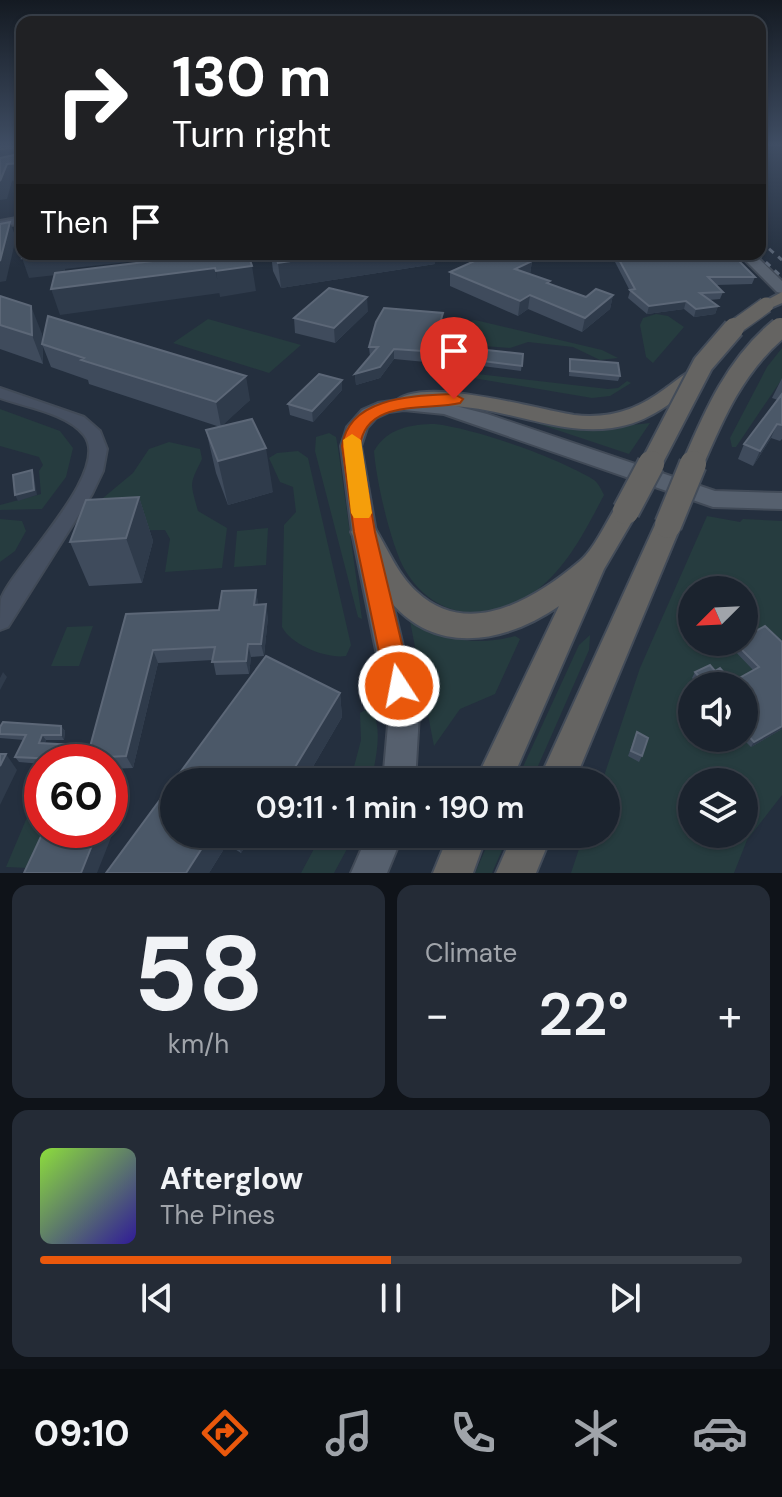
<!DOCTYPE html>
<html lang="en">
<head>
<meta charset="utf-8">
<style>
  :root { --surface:#1b232e; --page:#242b36; --text:#f1f3f6; --muted:#a0a4aa; --line:#39404a; --accent:#ea580c }
  body { margin:0; font-family:"DM Sans",sans-serif; background:var(--page); color:var(--text); height:100vh; display:flex; flex-direction:column; font-size:30px; white-space:nowrap }
  * { box-sizing:border-box; margin:0 }
  p { font-size:26px; color:var(--muted) }
  .icon { flex:none; width:44px; height:44px; fill:none; stroke:currentColor; stroke-width:2; stroke-linecap:round; stroke-linejoin:round }
  .map { position:relative; height:873px; overflow:hidden }
  .drawer { display:flex; flex-direction:column; gap:12px; padding:12px; background:#0f1319; flex:1 }
  .drawer>* { flex:none }
  .top-card { position:absolute; left:16px; top:16px; width:750px; height:244px; border-radius:16px; box-shadow:0 2px 6px #0004,0 0 0 2px var(--line); background:#202124; color:#fff; overflow:hidden }
  .needle { width:52px; rotate:246deg }
  .controls { position:absolute; left:678px; top:576px; display:grid; gap:16px }
  .controls a { display:grid; place-items:center; width:80px; height:80px; border-radius:50%; background:var(--surface); box-shadow:0 2px 6px #0004,0 0 0 2px var(--line); font-size:40px }
  .speed { position:absolute; left:24px; top:744px; display:flex; gap:16px; font-size:40px; font-weight:700; text-align:center }
  .speed>* { display:grid; place-content:center; width:104px; height:104px; border-radius:50%; background:var(--surface); box-shadow:0 2px 6px #0004,0 0 0 2px var(--line); line-height:1 }
  .speed .limit { border:12px solid #d22; background:#fff; color:#111 }
  .pin { position:absolute; display:grid; place-items:center; width:68px; height:68px; color:#fff; margin:-82px -34px; border-radius:50% 50% 50% 0; rotate:-45deg; box-shadow:0 0 8px #0007 }
  .pin .icon { rotate:45deg }
  .me { position:absolute; width:88px; margin:-44px; rotate:349deg; stroke-linejoin:round; filter:drop-shadow(0 0 6px #0008) }
  .turn { display:flex; align-items:center; gap:28px; height:168px; padding:0 24px; font-size:36px }
  .turn .icon { width:104px; height:104px; stroke-width:2.5 }
  .turn b { display:block; font-size:56px; line-height:68px }
  .then { display:flex; align-items:center; height:76px; padding:0 24px; background:#0003; gap:16px; font-size:30px }
  .big { font-size:60px; font-weight:600; line-height:1.1 }
  .drawer .widget { flex:1; display:flex; flex-direction:column; justify-content:center; gap:12px; min-width:0; padding:0 28px; border-radius:16px; background:var(--page) }
  .drawer .dial { align-items:center; gap:0 }
  .dial b { font-size:104px; line-height:1 }
  .song { display:flex; align-items:center; gap:24px }
  .cover { width:96px; height:96px; border-radius:12px; background:linear-gradient(135deg,hsl(90 70% 55%),hsl(250 70% 35%)) }
  .played { height:8px; border-radius:4px; background:linear-gradient(90deg,var(--accent) 50%,var(--line) 50%) }
  .keys { display:flex; justify-content:space-around; direction:ltr }
  .heat { display:flex; justify-content:space-between; align-items:center; font-size:44px; direction:ltr }
  .drawer .tiles { flex:1; display:grid; gap:12px; grid-template-columns:1fr 1fr }
  .widget:last-child { grid-column:span 2 }
  .trip { position:absolute; left:160px; top:768px; width:460px; height:80px; border-radius:40px; background:var(--surface); box-shadow:0 2px 6px #0004,0 0 0 2px var(--line); font-weight:600; line-height:80px; text-align:center }
  .tabs { display:flex; height:128px; justify-content:space-around; align-items:center; background:#0b0e12; color:var(--muted) }
  .tabs .icon { width:56px; height:56px }
  .tabs .on { color:var(--accent) }
  .tabs b { font-size:36px; color:var(--text) }
  .map>svg:first-child { display:block }
</style>
</head>
<body>
<div class="map">
<svg width="782" height="873" viewBox="0 0 782 873">
  <rect width="100%" height="100%" fill="#242f3e"/>
  <path fill="#263c3f" fill-rule="evenodd" d="M656,314L668,316L684,327L653,363L646,357L640,325L643,318Z
    M208,319L301,345L269,373L173,343Z
    M475,320L602,350L618,358L600,360L573,347L528,342L510,348L470,345L460,337L470,321Z
    M782,348V379L736,447H732L730,438L767,367Z
    M460,372L608,389L618,388L627,381L631,383L610,396L592,398L450,374Z
    M0,409L60,431L73,448L66,477L42,509L0,510V505L41,494L39,471L43,465L39,457L0,446Z
    M515,416L605,428L650,423L629,454Z
    M435,424C477,429 558,458 594,480C599,484 601,489 604,495C586,529 568,566 537,590C492,625 435,621 405,570C391,546 376,480 374,451C387,428 412,424 435,424Z
    M329,433L336,437L338,448L362,619L358,617L315,451L316,437Z
    M169,442L200,449L202,459C189,486 190,481 198,511L227,528L222,568L165,572L170,539L165,530L101,531L97,503L133,473L149,449Z
    M298,451L308,458L351,645L346,656C327,659 291,645 282,627L284,525L296,512L293,487L280,482L269,458L277,453Z
    M707,516L740,522L743,519L782,521V795L747,840L734,873H571L584,834H606V782H602L640,668ZM692,590H744V642H692ZM692,686H744V738H692ZM692,782H744V834H692Z
    M0,519L22,521L26,531L15,551L0,562Z
    M268,528L266,565L234,567L237,531Z
    M410,621C447,639 474,647 515,636L520,639L495,694L460,709L434,746Z
    M93,626L79,666H51L67,627Z
    M590,635L589,650L531,782H516L579,645Z
    M369,708C385,724 375,762 371,782H350L361,740L360,713Z
    M31,808H42L44,830L29,868L6,867Z
    M322,834H355L334,873H301Z
    M492,834H509L492,873H475Z"/>
  <g fill="none" stroke-linecap="round" stroke-linejoin="round">
    <defs>
      <path id="secondary" d="M22,217V223L0,227V221Z
        M0,388L84,417L100,431L107,449L103,471L92,494L8,627L0,630C0,621 0,608 1,599C13,566 113,471 84,435C67,413 25,407 0,398Z"/>
      <path id="primary" d="M739,254H754L782,281V293L777,292Z
        M404,399L444,403L487,414L715,491L782,493V509L713,507L444,414L404,410L389,412L376,418L367,428L361,446L376,532L419,714L415,782H383L389,714L352,532L341,446L347,427L362,410L378,403Z
        M368,834H403L387,873H351Z"/>
      <path id="trunk" d="M782,292V303L766,310L758,305Z
        M697,369L707,375L704,379C674,400 650,423 612,428C555,436 499,404 441,406C427,406 403,414 394,403C418,374 540,410 574,415C610,419 637,410 666,388C676,381 685,372 697,369Z
        M626,502L635,505L638,511L604,569L511,782H475L559,606C507,642 437,657 391,602C374,582 364,555 351,532L355,525L364,522L373,525C387,547 397,574 417,592C469,640 535,599 580,561C595,548 606,522 617,505Z
        M668,516L677,518L681,525L574,782H538L655,525L659,518Z
        M449,834H487L473,873H433Z
        M513,834H552L536,873H496Z"/>
    </defs>
    <use href="#secondary" stroke="#414a57" stroke-width="4"/>
    <use href="#primary" stroke="#414a57" stroke-width="4"/>
    <use href="#trunk" stroke="#434c59" stroke-width="4"/>
    <use href="#secondary" fill="#465061" fill-rule="evenodd"/>
    <use href="#primary" fill="#56606e" fill-rule="evenodd"/>
    <use href="#trunk" fill="#656462" fill-rule="evenodd"/>
    <path stroke="#5a6575" stroke-width="3" stroke-dasharray="6 6" stroke-linecap="butt" d="M760,241L782,260
      M757,254L782,277"/>
    <defs>
      <path id="trunk-bridge-far2" d="M731,330L766,305
        M777,330L782,326"/>
      <path id="trunk-bridge-far1" d="M650,466L703,364L734,328
        M692,466C714,414 736,364 780,328"/>
      <path id="trunk-bridge" d="M626,511L651,464
        M668,525L693,464"/>
    </defs>
    <use href="#trunk-bridge-far2" stroke="#434c59" stroke-width="18" stroke-linecap="butt"/>
    <use href="#trunk-bridge-far1" stroke="#434c59" stroke-width="24" stroke-linecap="butt"/>
    <use href="#trunk-bridge" stroke="#434c59" stroke-width="30" stroke-linecap="butt"/>
    <use href="#trunk-bridge-far2" stroke="#656462" stroke-width="15"/>
    <use href="#trunk-bridge-far1" stroke="#656462" stroke-width="20"/>
    <use href="#trunk-bridge" stroke="#656462" stroke-width="26"/>
  </g>
  <path fill="#3f4b5c" d="M271,254H435V264L281,288L273,271Z
    M615,254H732L755,277L752,284L716,285L723,292L720,299L709,300L718,306L715,314L694,317L684,309L647,314L628,298L630,291L614,260Z
    M532,261L530,274L550,284L586,297L613,295L610,309L582,332L528,309L518,316L450,286V272Z
    M0,296L42,334L43,364L0,349Z
    M368,311L335,343L295,333L294,318Z
    M443,323L438,340L439,350L436,363L394,359L380,378L356,385L355,374L370,357L369,347Z
    M42,344L250,400L221,426L273,492L228,505L216,473L206,430L220,427L89,384L88,380L51,367Z
    M523,354L521,371L466,364V359Z
    M570,359L620,376L618,381L569,376Z
    M782,378V439L780,441L771,438L753,466L738,459L744,444L778,400L772,398Z
    M342,390L313,422L290,415L288,404Z
    M139,497L153,541L142,583L89,586L70,542Z
    M256,590L258,605L268,617L264,656L251,657L249,674L216,675L213,660L158,663L133,768L110,769V762H89L87,758L126,614L219,610Z
    M765,626L782,729L751,747L742,738H744V686H699L692,678L695,672L715,671L732,682L753,670L731,647L734,642Z
    M266,656L340,693L342,717L304,782H174V834H253L241,853L227,844L209,873H106Z
    M61,726L65,731L64,740H46L45,743L75,745L78,750L73,762H42V764L19,762L15,757L24,740L0,738V727Z
    M637,732L642,756L639,762L628,756Z"/>
  <path fill="#2f3b4b" d="M16,148L22,163V180L12,181L7,199L0,200V149Z
    M10,222L16,238L6,281L0,282V261Z
    M58,254H199L65,269V274L29,278L22,258Z
    M338,254H435V264L281,288L278,263Z
    M532,261L530,275L515,269Z
    M252,266L256,291L220,297L216,271Z
    M215,268L220,293L60,315L51,289Z
    M530,295L528,309L518,316L520,301Z
    M613,295L610,309L582,332L585,318Z
    M367,297L368,311L335,343L334,328Z
    M686,301L684,309L647,314L649,306Z
    M31,306L42,334L43,364L32,335Z
    M718,306L715,314L694,317L696,309Z
    M443,313V323L434,350L435,339Z
    M394,349V359L380,378L356,385L355,374Z
    M246,376L250,400L221,427L216,402Z
    M342,380V390L313,422L312,411Z
    M777,424L771,438L753,466L760,451Z
    M266,448L273,492L228,505L218,461Z
    M32,470L34,476L37,495L18,501L15,495Z
    M139,497L153,541L142,583L126,538Z
    M256,590L258,603L256,618L254,605Z
    M266,604L268,617L264,656L261,644Z
    M248,644L251,657L249,674L246,661Z
    M153,650L158,663L133,768L126,756Z
    M3,672L7,677L0,690V678Z
    M340,693L342,717L304,782H286Z
    M61,726L65,731L64,740L61,735Z
    M782,726V729L751,747L754,742Z
    M42,735L46,740L43,748L39,743Z
    M75,745L78,750L73,762H67Z
    M6,754L17,770L0,805V766Z
    M110,815L116,825L97,873H81L98,830H110Z
    M211,834H224L227,844L209,873H186Z
    M235,834H253L241,853Z"/>
  <path fill="#4b5868" stroke="#5c6777" stroke-width="2" d="M0,146H22V163L7,164L0,181V158L19,154L16,148L0,149Z
    M10,222L0,261V224Z
    M23,254H58L22,258Z
    M210,254H248L252,266L216,271L215,268L51,289L55,273Z
    M274,254H338L278,263Z
    M490,254H514L532,261L515,269L550,281L547,283L586,297L596,289L613,295L585,318L530,295L520,301L450,272Z
    M616,254H732L755,277H708L723,292L700,293L718,306L696,309L686,301L649,306L630,290L635,289Z
    M329,288L367,297L334,328L294,318Z
    M0,296L31,306L32,335L0,325Z
    M384,308L443,313L435,339L440,340L437,352L394,349L380,367L355,374L378,347H369L376,322Z
    M48,316L246,376L216,402L81,360L84,358L42,344Z
    M468,348L523,354L522,366L466,359Z
    M570,359L618,363L620,376L570,371Z
    M319,374L342,380L312,411L288,404Z
    M782,394V425L777,424L760,451L744,444Z
    M252,419L266,448L218,461L206,430Z
    M32,470L34,490L15,495L13,475Z
    M139,497L126,538L70,542L86,500Z
    M256,590L254,605L266,604L261,644H248L246,661L212,662L215,647L153,650L126,756L87,758L126,614L219,610L222,591Z
    M765,626L782,642V726L754,742L744,731V686H707L695,672L710,665L715,671L720,668L732,682L759,667L734,642H744V637Z
    M266,656L340,693L286,782H174V834H211L186,873H106Z
    M3,722L61,726V735H42L39,743L75,745L67,762H55L56,759L15,757L26,735L0,734V727Z
    M637,732L648,738L642,756L631,751Z
    M0,754H6L0,766Z
    M42,791V802H37Z
    M44,830H98L81,873H24Z"/>
  <linearGradient id="sky" x2="0" y2="1"><stop stop-color="#141a22"/><stop offset="0.54" stop-color="#3f4d63"/><stop offset="1" stop-color="#3f4d63" stop-opacity="0"/></linearGradient>
  <rect width="782" height="268" fill="url(#sky)"/>
  <path fill="#ea580c" stroke="#983908" stroke-width="2" d="M454,394L463,399L460,403C427,411 366,398 360,446L375,532L412,686L408,694L399,698L389,694L386,686L354,532L342,446C349,396 415,396 454,394Z"/>
  <path fill="#f59e0b" d="M352,434L361,440L372,513L369,518H354L351,513L343,440Z"/>
</svg>
<div class="controls">
<a><svg class="needle" viewBox="-14 -14 28 28"><path d="M0-13l5 13h-10z" fill="#e53935"/><path d="M0 13l5-13h-10z" fill="#a0a4aa"/></svg></a>
<a><svg class="icon" aria-label="sound" viewBox="0 0 24 24"><path d="M4 9h4l5-4v14l-5-4H4zM17 9q2 3 0 6"/></svg></a>
<a><svg class="icon" aria-label="layers" viewBox="0 0 24 24"><path d="M12 4l9 5-9 5-9-5zM3 14l9 5 9-5"/></svg></a>
</div>
<div class="speed"><div class="limit">60</div></div>
<div class="pin" style="left:454px;top:399px;background:#d93025"><svg class="icon" aria-label="arrive" viewBox="0 0 24 24"><path d="M6 21V4h12l-3 4 3 4H6"/></svg></div>
<svg class="me" style="left:399px;top:686px" viewBox="-20 -20 40 40"><circle r="17" fill="#ea580c" stroke="#fff" stroke-width="3"/><path d="M0-11L8 9 0 5-8 9z" fill="#fff"/></svg>
<div class="trip">09:11 · 1 min · 190 m</div>
<div class="top-card">
<div class="turn"><svg class="icon" aria-label="right" viewBox="0 0 24 24"><path d="M7 20v-9h11M14 6l5 5-5 5"/></svg><div><b>130 m</b>Turn right</div></div>
<div class="then">Then<svg class="icon" aria-label="arrive" viewBox="0 0 24 24"><path d="M6 21V4h12l-3 4 3 4H6"/></svg></div>
</div>
</div>
<section class="drawer">
<div class="tiles">
<div class="widget dial"><b>58</b><p>km/h</p></div>
<div class="widget"><p>Climate</p>
<div class="heat"><a>−</a><b class="big">22°</b><a>+</a></div>
</div>
<div class="widget">
<div class="song"><i class="cover"></i><div><b>Afterglow</b><p>The Pines</p></div></div>
<div class="played"></div>
<div class="keys"><svg class="icon" aria-label="previous" viewBox="0 0 24 24"><path d="M18 5L8 12l10 7zM5 5v14"/></svg><svg class="icon" aria-label="pause" viewBox="0 0 24 24"><path d="M8 5v14M16 5v14"/></svg><svg class="icon" aria-label="next" viewBox="0 0 24 24"><path d="M6 5l10 7-10 7zM19 5v14"/></svg></div>
</div>
</div>
</section>
<nav class="tabs">
<b>09:10</b>
<svg class="icon on" aria-label="directions" viewBox="0 0 24 24"><path d="M12 3l9 9-9 9-9-9zM9 14v-3h6M13 9l2 2-2 2"/></svg>
<svg class="icon" aria-label="music" viewBox="0 0 24 24"><path d="M9 18V5l10-2v13"/><circle cx="6" cy="18" r="3"/><circle cx="16" cy="16" r="3"/></svg>
<svg class="icon" aria-label="phone" viewBox="0 0 24 24"><path d="M5 4h4l2 5-3 2q2 4 5 5l2-3 5 2v4C11 20 4 13 5 4z"/></svg>
<svg class="icon" aria-label="climate" viewBox="0 0 24 24"><path d="M12 3v18M4 7l16 10M4 17L20 7"/></svg>
<svg class="icon" aria-label="car" viewBox="0 0 24 24"><path d="M5 17H2v-5l4-1 3-4h7l3 4 3 1v5h-3M9 17h6M6 11h13"/><circle cx="7" cy="17" r="2"/><circle cx="17" cy="17" r="2"/></svg>
</nav>
</body>
</html>
